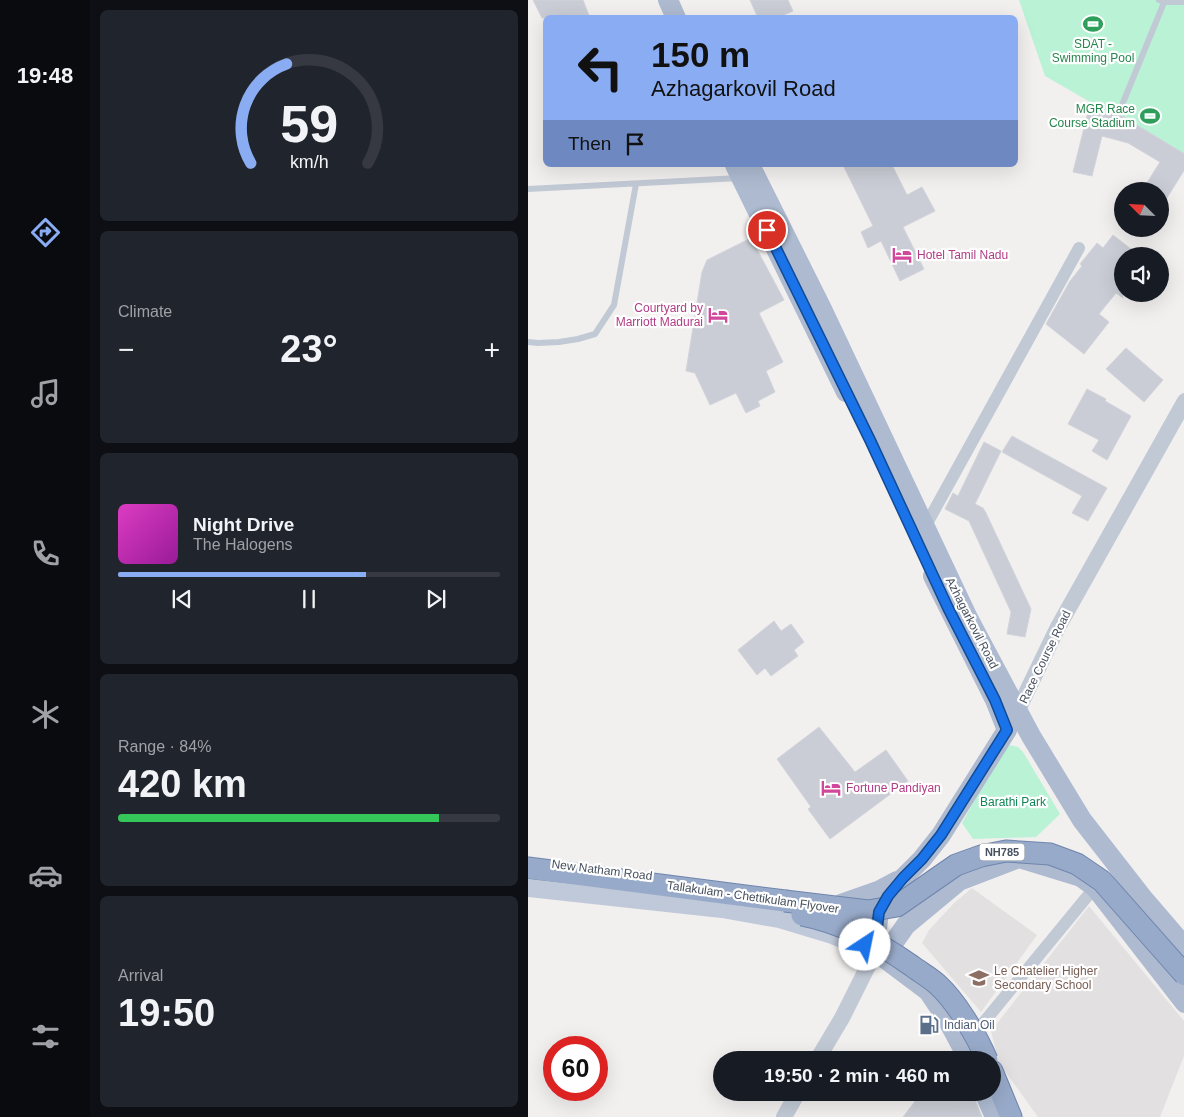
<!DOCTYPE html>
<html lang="en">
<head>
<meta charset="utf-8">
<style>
  :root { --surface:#171b24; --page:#20242c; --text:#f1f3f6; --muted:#9ea1a6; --line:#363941; --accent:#8aacf3 }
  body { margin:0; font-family:Helvetica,sans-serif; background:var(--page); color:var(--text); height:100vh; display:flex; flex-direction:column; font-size:19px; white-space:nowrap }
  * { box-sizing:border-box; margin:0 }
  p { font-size:16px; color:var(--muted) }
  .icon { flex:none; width:28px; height:28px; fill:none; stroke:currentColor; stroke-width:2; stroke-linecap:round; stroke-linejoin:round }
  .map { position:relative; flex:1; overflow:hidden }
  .panel { display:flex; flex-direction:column; gap:10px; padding:10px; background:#0d0f14; width:438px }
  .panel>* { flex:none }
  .banner { position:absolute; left:15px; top:15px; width:475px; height:152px; border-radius:8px; box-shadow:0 5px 20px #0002; background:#8aacf3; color:#111; overflow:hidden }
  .needle { width:32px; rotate:294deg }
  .buttons { position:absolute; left:586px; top:182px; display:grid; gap:10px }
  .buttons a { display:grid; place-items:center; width:55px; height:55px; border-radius:50%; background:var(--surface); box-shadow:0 5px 20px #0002; font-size:25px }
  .speed { position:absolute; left:15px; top:1036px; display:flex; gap:10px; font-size:25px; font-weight:700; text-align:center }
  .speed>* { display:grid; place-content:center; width:65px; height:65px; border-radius:50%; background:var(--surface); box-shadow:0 5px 20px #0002; line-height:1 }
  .speed .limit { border:8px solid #d22; background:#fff; color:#111 }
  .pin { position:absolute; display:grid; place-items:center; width:42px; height:42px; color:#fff; margin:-21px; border:2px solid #fff; border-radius:50%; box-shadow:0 1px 5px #0007 }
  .me { position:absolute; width:55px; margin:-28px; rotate:34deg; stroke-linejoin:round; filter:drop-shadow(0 0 4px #0008) }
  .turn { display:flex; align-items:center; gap:18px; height:105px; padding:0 25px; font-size:22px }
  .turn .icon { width:65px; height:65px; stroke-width:2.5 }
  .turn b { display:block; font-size:35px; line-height:42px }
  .then { display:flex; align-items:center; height:48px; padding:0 25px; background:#0003; gap:10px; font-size:19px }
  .big { font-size:38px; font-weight:700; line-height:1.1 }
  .panel .card { flex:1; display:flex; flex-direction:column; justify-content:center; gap:8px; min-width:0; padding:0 18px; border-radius:8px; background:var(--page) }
  .panel .dial { align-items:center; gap:0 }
  .dial svg { height:130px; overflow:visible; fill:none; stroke:var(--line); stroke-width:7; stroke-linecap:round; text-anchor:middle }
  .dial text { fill:var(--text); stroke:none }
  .song { display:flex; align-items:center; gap:15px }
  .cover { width:60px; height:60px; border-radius:8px; background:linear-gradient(135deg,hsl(310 70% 55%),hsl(300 70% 35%)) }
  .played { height:5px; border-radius:2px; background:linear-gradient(90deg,var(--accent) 65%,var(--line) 65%) }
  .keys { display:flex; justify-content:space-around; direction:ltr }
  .heat { display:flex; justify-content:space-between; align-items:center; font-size:28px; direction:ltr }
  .charge { height:8px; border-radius:4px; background:linear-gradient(90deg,#34c759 84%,var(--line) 0) }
  .trip { position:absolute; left:185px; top:1051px; width:288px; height:50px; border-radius:25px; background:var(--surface); box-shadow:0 5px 20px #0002; font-weight:700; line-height:50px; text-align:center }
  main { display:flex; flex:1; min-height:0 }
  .menu { display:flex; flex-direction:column; width:90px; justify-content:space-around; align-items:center; background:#090b0e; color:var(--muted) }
  .menu .icon { width:35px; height:35px }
  .menu .selected { color:var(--accent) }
  .menu b { font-size:22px; color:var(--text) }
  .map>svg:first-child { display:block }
</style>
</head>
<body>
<main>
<nav class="menu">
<b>19:48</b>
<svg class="icon selected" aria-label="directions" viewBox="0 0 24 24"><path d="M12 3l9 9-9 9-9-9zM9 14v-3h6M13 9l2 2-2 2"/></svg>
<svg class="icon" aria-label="music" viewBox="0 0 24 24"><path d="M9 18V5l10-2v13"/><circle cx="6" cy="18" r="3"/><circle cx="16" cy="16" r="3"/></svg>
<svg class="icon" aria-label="phone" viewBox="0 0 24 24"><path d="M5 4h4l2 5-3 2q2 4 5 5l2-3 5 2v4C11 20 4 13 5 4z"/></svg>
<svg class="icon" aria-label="climate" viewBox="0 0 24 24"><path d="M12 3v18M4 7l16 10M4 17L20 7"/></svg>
<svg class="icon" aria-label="car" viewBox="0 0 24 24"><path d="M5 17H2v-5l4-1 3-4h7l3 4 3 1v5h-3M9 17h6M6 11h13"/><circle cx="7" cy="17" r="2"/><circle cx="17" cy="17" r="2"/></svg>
<svg class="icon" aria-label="filters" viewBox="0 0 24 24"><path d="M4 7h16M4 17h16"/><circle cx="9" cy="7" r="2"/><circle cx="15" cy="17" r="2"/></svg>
</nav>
<section class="panel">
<div class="card dial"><svg viewBox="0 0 100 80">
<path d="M14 69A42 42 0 1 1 86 69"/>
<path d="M14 69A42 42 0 0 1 36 8" stroke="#8aacf3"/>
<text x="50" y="56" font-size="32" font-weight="700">59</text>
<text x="50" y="72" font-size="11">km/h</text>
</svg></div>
<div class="card"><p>Climate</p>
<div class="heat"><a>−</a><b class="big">23°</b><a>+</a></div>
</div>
<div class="card">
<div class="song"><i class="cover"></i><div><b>Night Drive</b><p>The Halogens</p></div></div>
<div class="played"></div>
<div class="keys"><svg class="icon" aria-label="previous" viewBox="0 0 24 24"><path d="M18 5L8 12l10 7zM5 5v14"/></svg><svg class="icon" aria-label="pause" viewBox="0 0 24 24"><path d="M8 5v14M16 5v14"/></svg><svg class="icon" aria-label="next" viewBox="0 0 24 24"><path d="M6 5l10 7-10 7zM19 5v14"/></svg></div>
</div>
<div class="card"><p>Range · 84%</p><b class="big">420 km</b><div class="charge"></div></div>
<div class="card"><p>Arrival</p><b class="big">19:50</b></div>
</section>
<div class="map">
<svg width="657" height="1117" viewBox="0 0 657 1117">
  <rect width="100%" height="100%" fill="#f2efef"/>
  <path fill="#e3e0e1" d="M444,888L509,935L453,1012L394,943L401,930L426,903Z
    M561,906L656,1021V1056L632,1117H510L471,1063L463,1031Z"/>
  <path fill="#baf2d6" d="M491,0H656V156L517,76Z
    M482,745L490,747L495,752L532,814L508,837L445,839L434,823L472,754Z"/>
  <path fill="#cacdd5" stroke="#d2d4db" d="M5,0H55L62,18H14Z
    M222,0H260L265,11L249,18H230Z
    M561,108L597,117V118L657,154V169L632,209V191H614L632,162L600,143L574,136L564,176L545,172Z
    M315,165H364L379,195L394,187L407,211L375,227L396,269L372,281L353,241L340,248L333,232L345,226Z
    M585,235L612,256H595V298L588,293L571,314L581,322L556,354L518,324L542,281L554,266L552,264L569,243L575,248Z
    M223,238L256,300L231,313L255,362L238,371L247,392L230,401L232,406L218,413L208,393L182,405L167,373L158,371L174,272L179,260Z
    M598,348L635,380L616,402L578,369Z
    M559,389L578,399L577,401L603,416L579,460L564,451L571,440L540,424Z
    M484,436L579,488L560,521L544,513L554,496L474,452Z
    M456,442L473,451L447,504L455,508L458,513L503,609L497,637L479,634L483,612L441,521L417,509L425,493L430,496Z
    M246,621L253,631L263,624L276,642L266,650L270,656L243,676L237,668L229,675L210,650Z
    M291,727L327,772L358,750L380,781L302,839L280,809L283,807L249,759Z
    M394,1092H444L454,1117H375Z"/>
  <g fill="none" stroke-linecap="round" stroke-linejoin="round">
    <defs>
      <path id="trunk" d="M0,868L257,901
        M464,1071L483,1117"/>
    </defs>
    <use href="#trunk" stroke="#6e85ad" stroke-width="23"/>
    <path stroke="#c1c9d5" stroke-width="6" d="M631,0L636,2H657
      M594,105L637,0
      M0,189L211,178
      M0,342L10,343L31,342L50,339L67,334L86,305L108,184"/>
    <path stroke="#c1c9d5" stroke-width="12" d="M397,527L551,248
      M456,1022L567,887"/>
    <path stroke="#c1c9d5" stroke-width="16" d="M485,720L530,627L657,401
      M289,1060L314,1018L345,956
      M256,1117L270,1092"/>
    <path stroke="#c0c9d9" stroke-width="18" d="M0,888L194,909L251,919L304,935L338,949"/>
    <path stroke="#adbad0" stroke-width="20" d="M140,0L148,18
      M207,165L318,392
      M222,165L294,309L440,618L503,736L554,820L614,897L657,947
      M405,576L467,700L479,730
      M313,904L350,891L369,881
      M349,928L351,912L360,896L375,878L394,859L413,835L479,730
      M366,942L378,925L431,881L491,858L553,877L567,887L657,1003
      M356,958L400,991L419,1019L441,1060
      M456,1092L467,1117"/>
    <use href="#trunk" stroke="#98aac9" stroke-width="21"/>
    <defs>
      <path id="trunk-bridge" d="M257,901L340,911L369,906L428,865L453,856L478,851L522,854L549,864L574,881L657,975
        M274,915C315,923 350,942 384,966C392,972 401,977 409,984C428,1001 449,1036 459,1060"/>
    </defs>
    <use href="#trunk-bridge" stroke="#6e85ad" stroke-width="23" stroke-linecap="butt"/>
    <use href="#trunk-bridge" stroke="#98aac9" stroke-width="21"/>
  </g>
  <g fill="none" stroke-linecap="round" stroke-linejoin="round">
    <defs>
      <path id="route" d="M239,230L342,440L420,608L467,700L479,730L413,835L394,859L375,878L360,896L351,912L349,928C341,931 337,936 337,945"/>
    </defs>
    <use href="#route" stroke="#114b97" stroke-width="12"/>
    <use href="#route" stroke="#1a73e8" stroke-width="9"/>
  </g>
  <defs>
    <symbol id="stadium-bare" viewBox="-9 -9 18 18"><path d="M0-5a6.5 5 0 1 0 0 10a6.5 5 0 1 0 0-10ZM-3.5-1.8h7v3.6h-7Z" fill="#2e9e5b" stroke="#fff" stroke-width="2.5" paint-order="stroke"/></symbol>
    <symbol id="hotel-bare" viewBox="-9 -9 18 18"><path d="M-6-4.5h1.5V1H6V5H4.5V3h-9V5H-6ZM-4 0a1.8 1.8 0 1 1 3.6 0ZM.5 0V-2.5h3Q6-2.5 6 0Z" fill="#d1479c" stroke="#fff" stroke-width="2.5" paint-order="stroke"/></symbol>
    <symbol id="school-bare" viewBox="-9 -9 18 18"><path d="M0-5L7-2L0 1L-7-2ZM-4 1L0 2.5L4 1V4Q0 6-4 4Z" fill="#8d6e63" stroke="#fff" stroke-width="2.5" paint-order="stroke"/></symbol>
    <symbol id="fuel-bare" viewBox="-9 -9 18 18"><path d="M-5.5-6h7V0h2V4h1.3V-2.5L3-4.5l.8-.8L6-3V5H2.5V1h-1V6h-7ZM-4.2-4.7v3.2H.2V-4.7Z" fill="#5c6f8a" stroke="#fff" stroke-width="2.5" paint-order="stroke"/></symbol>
  </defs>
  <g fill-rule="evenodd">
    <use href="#stadium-bare" x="551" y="10" width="28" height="28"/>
    <use href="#stadium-bare" x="608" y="102" width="28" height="28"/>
    <use href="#hotel-bare" x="360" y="241" width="28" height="28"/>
    <use href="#hotel-bare" x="176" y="301" width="28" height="28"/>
    <use href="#hotel-bare" x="289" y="774" width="28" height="28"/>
    <use href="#school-bare" x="437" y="964" width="28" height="28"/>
    <use href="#fuel-bare" x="387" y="1011" width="28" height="28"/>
  </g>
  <g text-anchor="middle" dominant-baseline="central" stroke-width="4.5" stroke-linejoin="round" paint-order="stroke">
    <rect fill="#fff" stroke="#7e848e" stroke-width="1" x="451.5" y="843.5" width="45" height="17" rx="4"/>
    <g font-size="11" font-weight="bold" fill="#46505e">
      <text x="474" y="852">NH785</text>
    </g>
    <g font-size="12" fill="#27864d" stroke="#fff">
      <text x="565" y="44">SDAT -<tspan x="565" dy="14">Swimming Pool</tspan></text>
      <text x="607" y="109" text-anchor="end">MGR Race<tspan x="607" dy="14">Course Stadium</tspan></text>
    </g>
    <g font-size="12" fill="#b23c85" stroke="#fff" text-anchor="start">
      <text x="389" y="255">Hotel Tamil Nadu</text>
      <text x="175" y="308" text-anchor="end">Courtyard by<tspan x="175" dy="14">Marriott Madurai</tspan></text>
      <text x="318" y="788">Fortune Pandiyan</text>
    </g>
    <g font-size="12" fill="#46505e" stroke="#fff">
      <text transform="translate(444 623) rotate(63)">Azhagarkovil Road</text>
      <text transform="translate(517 657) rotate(-64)">Race Course Road</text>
      <text transform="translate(74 870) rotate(7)">New Natham Road</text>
      <text transform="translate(225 897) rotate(8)">Tallakulam - Chettikulam Flyover</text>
    </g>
    <g font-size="12" fill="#108658" stroke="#fff">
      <text x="485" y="802">Barathi Park</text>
    </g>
    <g font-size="12" fill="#785e54" stroke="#fff" text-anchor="start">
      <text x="466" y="971">Le Chatelier Higher<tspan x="466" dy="14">Secondary School</tspan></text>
    </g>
    <g font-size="12" fill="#4e5e75" stroke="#fff" text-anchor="start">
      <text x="416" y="1025">Indian Oil</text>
    </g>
  </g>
</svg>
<div class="buttons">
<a><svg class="needle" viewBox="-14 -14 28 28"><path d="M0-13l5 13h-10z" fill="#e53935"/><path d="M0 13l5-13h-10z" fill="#9ea1a6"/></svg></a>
<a><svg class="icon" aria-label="sound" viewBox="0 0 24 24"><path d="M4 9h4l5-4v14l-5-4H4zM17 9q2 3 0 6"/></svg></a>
</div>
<div class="speed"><div class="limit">60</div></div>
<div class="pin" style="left:239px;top:230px;background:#d93025"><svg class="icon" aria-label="arrive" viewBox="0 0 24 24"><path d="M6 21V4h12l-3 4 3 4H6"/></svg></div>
<svg class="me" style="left:337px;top:945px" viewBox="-20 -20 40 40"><circle r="19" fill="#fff"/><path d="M0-13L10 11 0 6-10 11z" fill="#1a73e8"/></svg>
<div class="trip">19:50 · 2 min · 460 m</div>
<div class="banner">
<div class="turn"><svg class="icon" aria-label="left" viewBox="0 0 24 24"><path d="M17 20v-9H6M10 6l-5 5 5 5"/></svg><div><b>150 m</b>Azhagarkovil Road</div></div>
<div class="then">Then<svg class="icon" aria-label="arrive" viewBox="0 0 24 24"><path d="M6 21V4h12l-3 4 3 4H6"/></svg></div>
</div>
</div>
</main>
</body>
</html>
